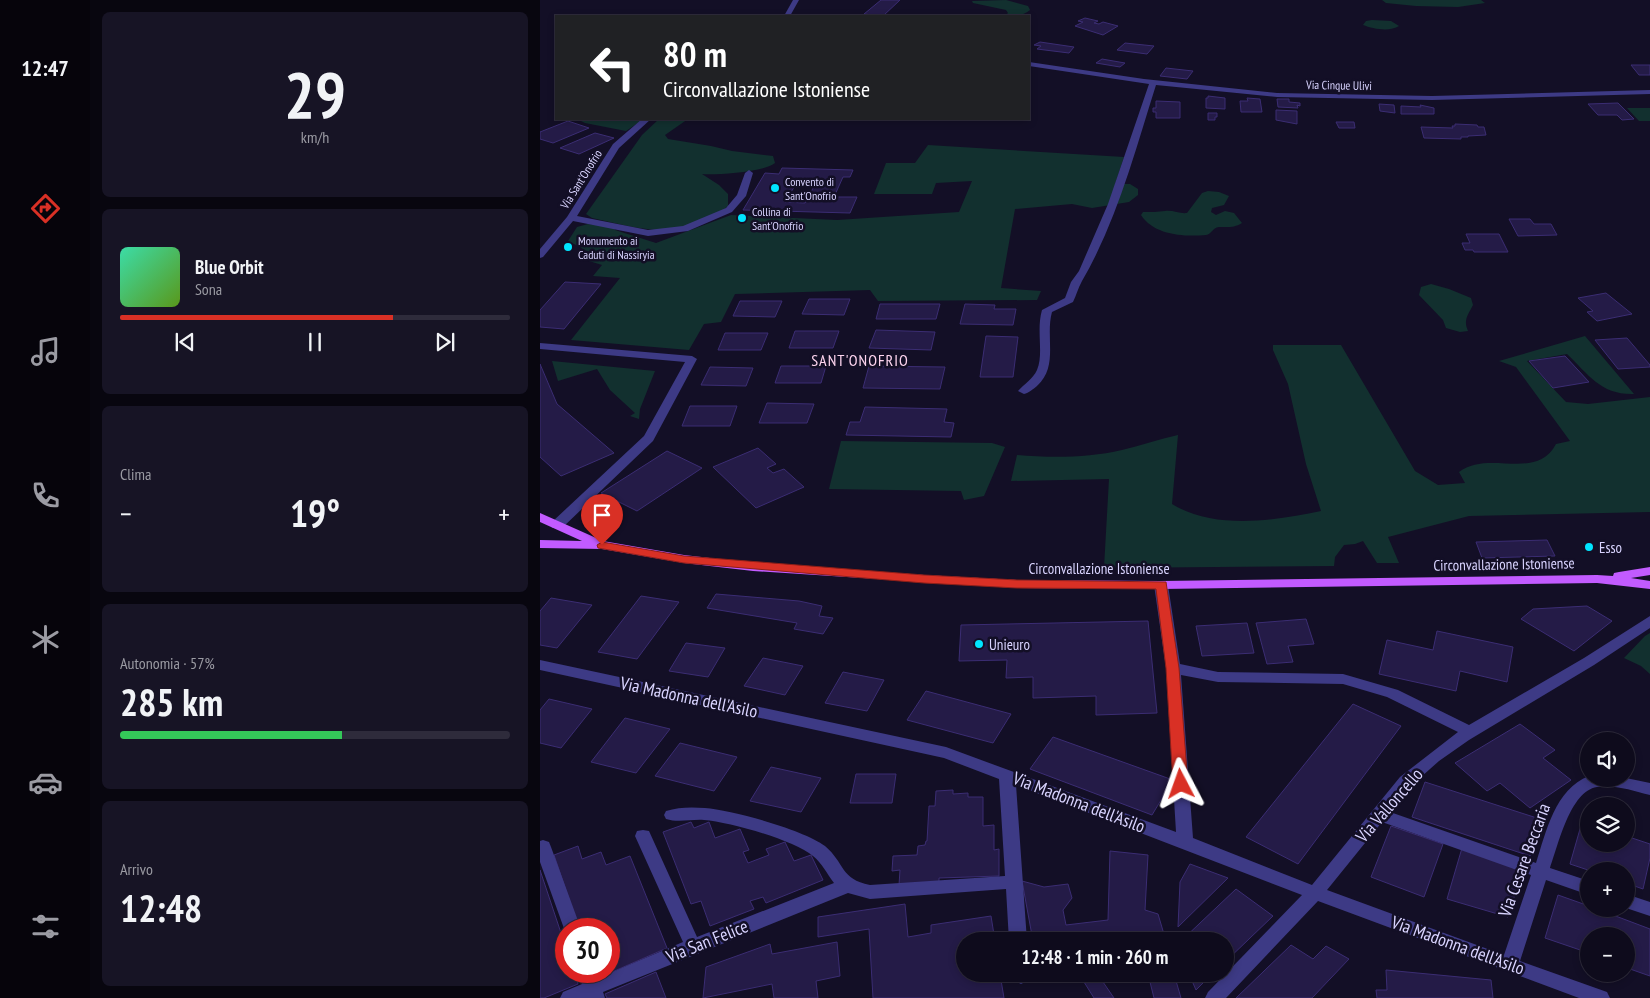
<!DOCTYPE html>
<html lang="it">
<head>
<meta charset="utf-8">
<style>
  :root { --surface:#0e0b1c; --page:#171425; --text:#f1f3f6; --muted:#9b9ba3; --line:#2e2b3b; --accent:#d93025 }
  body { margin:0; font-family:"PT Sans Narrow",sans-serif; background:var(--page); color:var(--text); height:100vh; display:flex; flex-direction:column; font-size:19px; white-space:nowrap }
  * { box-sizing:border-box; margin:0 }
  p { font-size:16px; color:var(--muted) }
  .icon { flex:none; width:28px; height:28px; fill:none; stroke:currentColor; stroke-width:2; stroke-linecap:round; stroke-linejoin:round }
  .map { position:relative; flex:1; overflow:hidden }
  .panel { display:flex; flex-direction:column; gap:12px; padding:12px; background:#08060f; width:450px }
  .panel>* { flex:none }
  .top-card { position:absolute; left:15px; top:15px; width:475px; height:105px; border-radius:0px; box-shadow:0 2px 8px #0003,0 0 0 1px var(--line); background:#202124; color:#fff; overflow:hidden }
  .buttons { position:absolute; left:1040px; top:732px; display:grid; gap:10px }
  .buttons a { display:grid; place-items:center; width:55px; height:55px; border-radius:50%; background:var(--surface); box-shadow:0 2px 8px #0003,0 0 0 1px var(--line); font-size:25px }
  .speed { position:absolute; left:15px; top:918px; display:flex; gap:10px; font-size:25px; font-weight:700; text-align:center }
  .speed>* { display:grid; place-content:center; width:65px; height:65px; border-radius:50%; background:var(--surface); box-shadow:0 2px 8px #0003,0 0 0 1px var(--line); line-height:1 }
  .speed .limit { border:8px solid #d22; background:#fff; color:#111 }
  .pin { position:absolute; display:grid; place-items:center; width:42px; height:42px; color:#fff; margin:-51px -21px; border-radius:50% 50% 50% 0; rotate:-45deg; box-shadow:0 0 5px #0007 }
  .pin .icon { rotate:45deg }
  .me { position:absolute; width:55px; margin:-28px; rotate:356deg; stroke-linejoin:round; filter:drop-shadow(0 0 4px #0008) }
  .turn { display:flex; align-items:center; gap:18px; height:105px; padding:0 25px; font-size:22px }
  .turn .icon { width:65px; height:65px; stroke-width:2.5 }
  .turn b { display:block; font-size:35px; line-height:42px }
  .big { font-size:38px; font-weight:700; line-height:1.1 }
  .panel .tile { flex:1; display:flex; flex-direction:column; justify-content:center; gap:8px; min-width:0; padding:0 18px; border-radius:8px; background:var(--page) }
  .panel .dial { align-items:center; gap:0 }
  .dial b { font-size:65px; line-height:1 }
  .song { display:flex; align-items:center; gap:15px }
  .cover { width:60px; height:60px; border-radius:8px; background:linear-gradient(135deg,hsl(160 70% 55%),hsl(90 70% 35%)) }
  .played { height:5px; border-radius:2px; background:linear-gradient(90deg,var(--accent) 70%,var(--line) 70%) }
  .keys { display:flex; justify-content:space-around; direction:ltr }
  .heat { display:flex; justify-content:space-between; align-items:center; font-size:28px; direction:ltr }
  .charge { height:8px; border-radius:4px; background:linear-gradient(90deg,#34c759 57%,var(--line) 0) }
  .trip { position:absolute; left:416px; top:932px; width:278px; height:50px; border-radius:25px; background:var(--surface); box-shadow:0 2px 8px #0003,0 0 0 1px var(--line); font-weight:700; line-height:50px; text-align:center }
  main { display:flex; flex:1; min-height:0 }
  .menu { display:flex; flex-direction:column; width:90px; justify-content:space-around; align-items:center; background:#06040b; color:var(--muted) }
  .menu .icon { width:35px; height:35px }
  .menu .active { color:var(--accent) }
  .menu b { font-size:22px; color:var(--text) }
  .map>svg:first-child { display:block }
</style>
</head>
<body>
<main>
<nav class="menu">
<b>12:47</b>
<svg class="icon active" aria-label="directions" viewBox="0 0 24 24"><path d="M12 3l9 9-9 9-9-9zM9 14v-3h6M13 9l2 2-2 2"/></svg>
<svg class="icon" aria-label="music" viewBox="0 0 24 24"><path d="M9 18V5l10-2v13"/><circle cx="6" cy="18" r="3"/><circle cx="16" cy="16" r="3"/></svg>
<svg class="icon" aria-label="phone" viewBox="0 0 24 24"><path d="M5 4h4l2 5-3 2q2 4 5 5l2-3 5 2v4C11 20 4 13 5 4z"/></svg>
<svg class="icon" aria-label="climate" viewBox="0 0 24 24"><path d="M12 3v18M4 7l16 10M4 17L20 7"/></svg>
<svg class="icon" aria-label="car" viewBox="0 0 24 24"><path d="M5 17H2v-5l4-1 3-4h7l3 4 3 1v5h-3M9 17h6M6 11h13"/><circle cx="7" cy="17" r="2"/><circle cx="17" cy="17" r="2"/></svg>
<svg class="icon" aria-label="filters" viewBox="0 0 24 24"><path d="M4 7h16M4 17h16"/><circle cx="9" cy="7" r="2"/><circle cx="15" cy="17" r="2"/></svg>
</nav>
<section class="panel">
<div class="tile dial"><b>29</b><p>km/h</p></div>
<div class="tile">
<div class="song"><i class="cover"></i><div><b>Blue Orbit</b><p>Sona</p></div></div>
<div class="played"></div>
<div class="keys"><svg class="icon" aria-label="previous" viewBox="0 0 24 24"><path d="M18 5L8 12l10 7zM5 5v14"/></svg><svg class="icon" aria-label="pause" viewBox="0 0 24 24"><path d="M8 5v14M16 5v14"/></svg><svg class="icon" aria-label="next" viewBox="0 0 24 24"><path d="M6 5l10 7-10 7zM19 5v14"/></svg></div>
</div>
<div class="tile"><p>Clima</p>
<div class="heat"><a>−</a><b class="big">19°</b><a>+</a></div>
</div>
<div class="tile"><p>Autonomia · 57%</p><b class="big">285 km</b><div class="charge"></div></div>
<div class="tile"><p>Arrivo</p><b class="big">12:48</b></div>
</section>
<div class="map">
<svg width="1110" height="998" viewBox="0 0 1110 998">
  <rect width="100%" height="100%" fill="#130f26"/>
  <path fill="#12302f" d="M466,0L488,6L490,10C485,15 474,17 466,15L468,13L466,10L433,3L432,1Z
    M842,0H941L945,3L918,7L876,6L846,3Z
    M832,20L851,21L859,26C850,32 833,29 823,25L826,21Z
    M1087,108H1110V121H1099Z
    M37,119H104L86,131L45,123Z
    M119,119H148L125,135L128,139L171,146L192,151L233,156L235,163C224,172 177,175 162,174L179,185L188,194V206C182,211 176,216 169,220C133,240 89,226 52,218L46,214L102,135Z
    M388,145L584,157L575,184H590L598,189V195L589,202L552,208L532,204L475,209L461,288L501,291L497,300L338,301L330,290L195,294L181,322L164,324L149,350L31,340L80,278L53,276L62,265L36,257L42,248L28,241L37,227L48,224L74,227L75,230L116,243L191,215L297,220L419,212L432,181L396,183L392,194H334L346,163H375Z
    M668,191L679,192L689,196L684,205L672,208L671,212L676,215L685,211L694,213L702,223C694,228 688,227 679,227C672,228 672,234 666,235C643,237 614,235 601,215L603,212C611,212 618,212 625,211C633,210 640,214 647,213L662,193Z
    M891,284L909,289L931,298L933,305C928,315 923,320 928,331L920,332L906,328L903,320L879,295L881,287Z
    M1045,336L1094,394C1061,395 1049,375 1027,354L987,361L1026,402L1048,404L1110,397V512L929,516L848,537L859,563H837L823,541L815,544L804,545L795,557L794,566L564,568L569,479L471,481L477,455C511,458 548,458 582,450C600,446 619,439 638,435L632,504C674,530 734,521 781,511L766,464L748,384L733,350V345H801L875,471L898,485L925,483L919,472C949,449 996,482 1016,444L1030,441L976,367L959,361Z
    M12,361L115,371L100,409L99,419L90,416L95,413L70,390L57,369L18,381Z
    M301,441L452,443L465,447L444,496L424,500L421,491L289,489Z
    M1110,633V674L1101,666L1084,658L1105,636Z"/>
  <path fill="#241b47" stroke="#3b2d73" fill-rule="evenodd" d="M341,0H360L343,16L324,14Z
    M545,18L558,21L554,23L559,24L563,22L578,26L563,35L535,26L543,22L538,21Z
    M500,42L534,47L529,53L497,49L501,46L494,45Z
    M585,43L614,46L607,54L577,50Z
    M562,59L585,63L580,67L556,63Z
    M1091,65H1110V75H1099Z
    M626,68L653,71L647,79L620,76Z
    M668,96L685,98V109L666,108V98H668Z
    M707,98L720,99L722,112H701L700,101H708Z
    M737,99H749V102L760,103V106L757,105L758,108L738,107Z
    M616,101L640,102V118H616V112H613V108H616Z
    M1078,103L1094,119L1082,120L1077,115H1058L1048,104Z
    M839,104L854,105L855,113L840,111Z
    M880,105L894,108V114H861V106L881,107Z
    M736,110L757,111V124L736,120Z
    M668,113H677V117H675V120H668Z
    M28,121L49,128L13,143L0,139V132Z
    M796,122H814L815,128H799Z
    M915,124L937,125L938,127H944L946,135L928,136V137H921V139L884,138L881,127L913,128L912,126H915Z
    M55,133L74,138L39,154L20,148Z
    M242,168L313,170L310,177H303L294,197H317L310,213L203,210L225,173L239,174ZM259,179H278L265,203L245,202Z
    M969,219H990L994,224H1011L1017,235L978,236Z
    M926,234H959L968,252H934L933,250H925L922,243H930Z
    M25,282L61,284L24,329L0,327V310Z
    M1066,293L1092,314L1057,321L1047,312L1053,311L1038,298Z
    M269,299H310L304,315L262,314Z
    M200,301H242L235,317L193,316Z
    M340,304H400L396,319H336Z
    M425,304L455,305L454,309H476L473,325L420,324Z
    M336,330L395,332L391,350L329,348Z
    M255,331H299L293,348H249Z
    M185,333H228L221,350H178Z
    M446,336L478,337L473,377H440Z
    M1087,338L1110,365V367L1078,369L1055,340Z
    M1025,356L1049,382L1013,388L989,361Z
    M0,364L17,404L74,453L21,476L0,457Z
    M241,366H286L281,383H235Z
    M329,366L405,367L400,389L323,388Z
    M170,367L213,368L206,386L161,385Z
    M227,403L274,404L267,423H219Z
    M150,406H197L190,426H142Z
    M325,407L407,409L404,422L414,423L411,437L306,435L310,422H320Z
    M218,448L236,464L227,468L233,473L244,469L264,487L216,508L173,467Z
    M127,451L162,468L97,511L61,493Z
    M1007,540L1015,556L942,558L936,542Z
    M176,594L259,601L282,606L279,616L293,618L283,634L254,629L257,623L167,608Z
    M101,596L139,602L97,659L58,652Z
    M11,598L52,605L17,648L0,645V611Z
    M1047,606L1072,621L1034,651L981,619L993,609Z
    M766,619L774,644L748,646L753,662L727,664L716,623Z
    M608,621L617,713L556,715V696L493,698V677L466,678L467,660L419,661L421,625Z
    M707,623L714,653L662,656L656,626Z
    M897,631L973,647L967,682L920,671L916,691L839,674L847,640L893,650Z
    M146,643L185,648L168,677L129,671Z
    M223,658L263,666L245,695L204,686Z
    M303,672L344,680L327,711L285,703Z
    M386,691L471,714L453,743L367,720Z
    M9,699L52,709L21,748L0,743V710Z
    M813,704L861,726L758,864L706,837Z
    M85,718L130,729L96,773L51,762Z
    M980,724L1015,750L1003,758L1031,780L990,808L960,783L947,791L915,763Z
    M513,737L633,780L612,815L490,769Z
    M140,743L197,757L174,791L115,776Z
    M231,767L281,778L261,812L210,801Z
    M316,774H356L352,803H310Z
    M885,782L1000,819L990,856L872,817Z
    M413,790V794L428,793V797H443V826L454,825V850L459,849V876L399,878V883L359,885L360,870L352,871L353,856L377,855L378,846L385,845L386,841H387L389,806H395L396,791Z
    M151,822L154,828L169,822L175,838L200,829L209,850L203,852L208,863L229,855L226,849L245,842L254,861L271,855L283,880L226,903L223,897L210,901L214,909L170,926L161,901L151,904L123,832Z
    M1042,822L1049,824V844H1086V836L1110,844V858L1103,889L1086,883V871H1051L1030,864Z
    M851,826L903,844L884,897L831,877Z
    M38,846L42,859L61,852L66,865L90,856L127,948L56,979L53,971H69V929H39L14,855Z
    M922,848L982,871L968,917L907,899Z
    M570,851L608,855L605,910L618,914L626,941H493L482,881L504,887L528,884L532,898L523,910L526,925L568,920Z
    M650,864L688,878L638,927L640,882Z
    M0,870L26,948V971H34L38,984L4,998H0Z
    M696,889L733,916L685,962V941H641Z
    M1018,895L1049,906V909H1057L1110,929V976L1090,969L1086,964V936H1049V953L1005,938Z
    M365,904L368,937L391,933V925L451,916L455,941H425V974H460L464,998H333L329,929L278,937V917Z
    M297,942L300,976L276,981L278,998H234L232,984L163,998L166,967L230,944L232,954Z
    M751,945L773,959L786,946L809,959L772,998H696Z
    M846,970L951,980L953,998H837L836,990H847Z
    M116,972L126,998H67L65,994Z
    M539,974H579L563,982L574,998H554Z
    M608,974H634L641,998H614Z
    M649,974H672L656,990Z"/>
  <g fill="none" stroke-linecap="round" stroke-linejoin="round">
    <path fill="#3d3a85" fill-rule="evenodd" d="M253,0H259L250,16H244Z
      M489,62L604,79L737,93L892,96L1110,90V94L892,100L737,97L616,85C595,151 577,221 542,281C538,288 536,296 533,302L512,312C505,337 519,366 497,386C493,389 489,393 484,394L478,391C484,384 493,379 497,370C504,354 496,330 502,310L525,298L531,282L539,271L568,204L609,84L489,66Z
      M102,119H111L79,148L37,216L108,230L143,226L186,208L197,195L205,173L209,170L213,173L206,196L192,212L148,231L108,236L33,221L3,257L0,258V249L27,217L73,144Z
      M0,343L152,356L157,359L113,441L22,528H12L11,525L12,522L104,436L145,362L0,349Z
      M621,581L626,582L628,585L640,664L678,672L803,674L858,690L929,725L1044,658L1110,616V628L1054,665L929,740L899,761L872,785L850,812L996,863C1006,832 1015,789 1049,776V779L1086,778L1110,783V795C1093,791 1074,784 1057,787C1030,791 1018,846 1010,868L1049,881V895L1006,880L980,961L1067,992L1070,998H1039L778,901L686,998H665L668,992L762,895L476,785L487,941H469L466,889L330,899L308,893L63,992L65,998H20L23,992L42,984L37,971H55L58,978L143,942L95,836L97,831L103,830L109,831L157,937L294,883C287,874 282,863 273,856C254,840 190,822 164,820C152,819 138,823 126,819L124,815L126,811C138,807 152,807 165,808C192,810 264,830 285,846C305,863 300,879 330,885L465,876L459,779L404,758L0,670V660L406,747L636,832L626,668L614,585L616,582ZM641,675L678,682L803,684L847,697L918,732L860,777L772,885L653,838ZM842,822L991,875L964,955L787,890Z
      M3,840L9,842L11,847L41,929H26V934L0,862V841Z
      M1086,894L1110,902V916L1086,908Z
      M471,974H489L490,976L487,981L481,984L475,981Z"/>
    <path fill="#c25bff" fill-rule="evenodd" d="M0,513L63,541L144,555L213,563L384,575L477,580L621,581L1057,575L1073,576L1074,573L1079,572L1110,567V575L1091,578L1110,581V589L1057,583L621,589L477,588L213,571L144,563L62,549L0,548V540L42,541L0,522Z"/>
  </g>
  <path fill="#d93025" stroke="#8d1f18" d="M62,542L144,556L384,575L477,580L626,582L639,668L648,784L646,788L641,789L636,788L633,784L626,668L616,589L477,588L384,583L144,563L58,548L57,545Z"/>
  <g fill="#00e5ff" stroke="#130f26" stroke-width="2">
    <circle cx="235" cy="188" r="5"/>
    <circle cx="202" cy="218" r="5"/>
    <circle cx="28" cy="247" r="5"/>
    <circle cx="1049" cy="547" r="5"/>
    <circle cx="439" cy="644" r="5"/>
  </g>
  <g text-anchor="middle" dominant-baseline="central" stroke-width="5" stroke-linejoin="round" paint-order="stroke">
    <g font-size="12" fill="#d9d4ff" stroke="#130f26">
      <text transform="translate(799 85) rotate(1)">Via Cinque Ulivi</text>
      <text transform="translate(41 179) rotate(-58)">Via Sant'Onofrio</text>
    </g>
    <g font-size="12" fill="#d9d4ff" stroke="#130f26" text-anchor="start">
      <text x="245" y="181">Convento di<tspan x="245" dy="14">Sant'Onofrio</tspan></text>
      <text x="212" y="211">Collina di<tspan x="212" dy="14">Sant'Onofrio</tspan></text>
      <text x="38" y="240">Monumento ai<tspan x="38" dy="14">Caduti di Nassiryia</tspan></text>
    </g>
    <g font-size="15" fill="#d9d4ff" stroke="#130f26" text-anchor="start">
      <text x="1059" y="547">Esso</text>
      <text x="449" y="644">Unieuro</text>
    </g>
    <g font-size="15" fill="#d9d4ff" stroke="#130f26">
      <text transform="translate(964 564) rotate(-1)">Circonvallazione Istoniense</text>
      <text x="559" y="568">Circonvallazione Istoniense</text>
    </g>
    <g font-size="16" letter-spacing="1" fill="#ffd6f0" stroke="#130f26">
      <text x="320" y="360">SANT'ONOFRIO</text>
    </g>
    <g font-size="18" fill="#d9d4ff" stroke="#130f26">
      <text transform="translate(149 697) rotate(12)">Via Madonna dell'Asilo</text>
      <text transform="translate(539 802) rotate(21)">Via Madonna dell'Asilo</text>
      <text transform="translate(849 805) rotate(-49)">Via Valloncello</text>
      <text transform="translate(984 860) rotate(-70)">Via Cesare Beccaria</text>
      <text transform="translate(167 941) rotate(-22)">Via San Felice</text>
      <text transform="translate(918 945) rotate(20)">Via Madonna dell'Asilo</text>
    </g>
  </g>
</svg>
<div class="buttons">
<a><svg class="icon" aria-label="sound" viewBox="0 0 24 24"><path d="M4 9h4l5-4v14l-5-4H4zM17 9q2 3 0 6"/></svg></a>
<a><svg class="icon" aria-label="layers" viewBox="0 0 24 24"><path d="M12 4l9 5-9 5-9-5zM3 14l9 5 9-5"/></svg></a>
<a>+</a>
<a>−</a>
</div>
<div class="speed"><div class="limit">30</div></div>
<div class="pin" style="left:62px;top:545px;background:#d93025"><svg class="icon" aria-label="arrive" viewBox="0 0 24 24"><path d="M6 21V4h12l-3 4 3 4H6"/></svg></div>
<svg class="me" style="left:641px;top:784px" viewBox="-20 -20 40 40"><path d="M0-17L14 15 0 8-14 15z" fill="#d93025" stroke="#fff" stroke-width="4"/></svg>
<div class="trip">12:48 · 1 min · 260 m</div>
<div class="top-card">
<div class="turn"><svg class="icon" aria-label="left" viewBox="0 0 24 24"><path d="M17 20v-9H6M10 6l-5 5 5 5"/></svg><div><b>80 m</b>Circonvallazione Istoniense</div></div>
</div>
</div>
</main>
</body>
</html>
